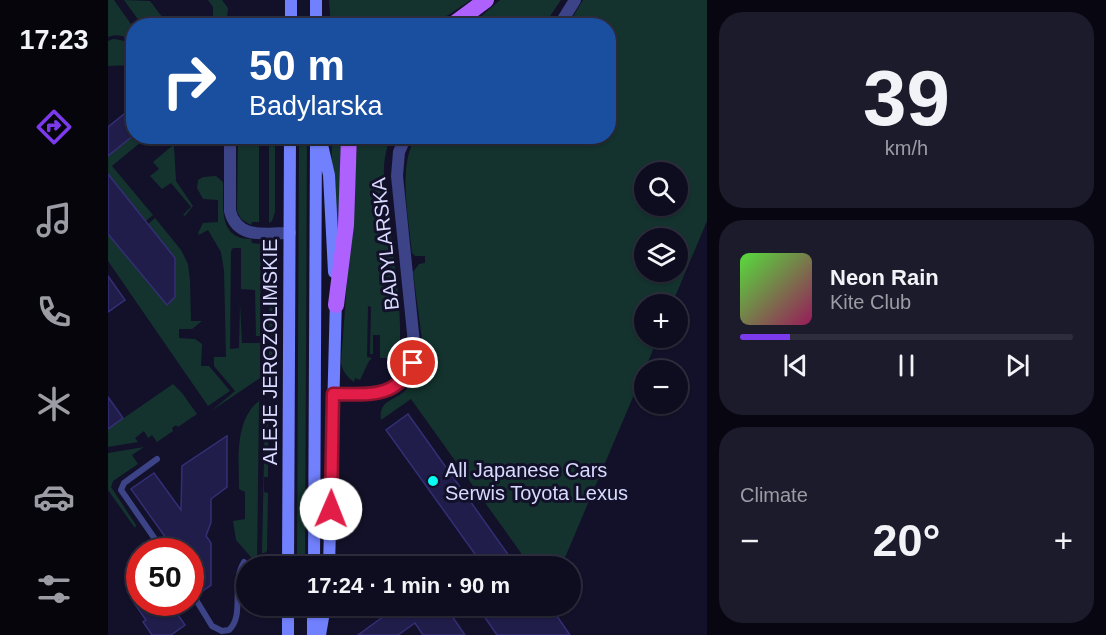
<!DOCTYPE html>
<html lang="en">
<head>
<meta charset="utf-8">
<style>
  :root { --surface:#0e0d1f; --page:#1c1b2c; --text:#f1f3f6; --muted:#9b9ca4; --line:#2e2d3d; --accent:#7c3aed }
  body { margin:0; font-family:Helvetica,sans-serif; background:var(--page); color:var(--text); height:100vh; display:flex; flex-direction:column; font-size:22px; white-space:nowrap }
  * { box-sizing:border-box; margin:0 }
  p { font-size:20px; color:var(--muted) }
  .icon { flex:none; width:33px; height:33px; fill:none; stroke:currentColor; stroke-width:2; stroke-linecap:round; stroke-linejoin:round }
  .map { position:relative; flex:1; overflow:hidden }
  .drawer { display:flex; flex-direction:column; gap:12px; padding:12px; background:#080711; width:399px }
  .drawer>* { flex:none }
  .banner { position:absolute; left:18px; top:18px; width:490px; height:126px; border-radius:24px; box-shadow:0 2px 4px #0004,0 0 0 2px var(--line); background:#1a4fa0; color:#fff; overflow:hidden }
  .controls { position:absolute; left:526px; top:162px; display:grid; gap:12px }
  .controls a { display:grid; place-items:center; width:54px; height:54px; border-radius:50%; background:var(--surface); box-shadow:0 2px 4px #0004,0 0 0 2px var(--line); font-size:30px }
  .speed { position:absolute; left:18px; top:538px; display:flex; gap:12px; font-size:30px; font-weight:700; text-align:center }
  .speed>* { display:grid; place-content:center; width:78px; height:78px; border-radius:50%; background:var(--surface); box-shadow:0 2px 4px #0004,0 0 0 2px var(--line); line-height:1 }
  .speed .limit { border:9px solid #d22; background:#fff; color:#111 }
  .pin { position:absolute; display:grid; place-items:center; width:51px; height:51px; color:#fff; margin:-26px; border:3px solid #fff; border-radius:50%; box-shadow:0 2px 6px #0007 }
  .me { position:absolute; width:66px; margin:-33px; rotate:1deg; stroke-linejoin:round; filter:drop-shadow(0 0 4px #0008) }
  .turn { display:flex; align-items:center; gap:21px; height:126px; padding:0 24px; font-size:27px }
  .turn .icon { width:78px; height:78px; stroke-width:2.5 }
  .turn b { display:block; font-size:42px; line-height:51px }
  .big { font-size:45px; font-weight:700; line-height:1.1 }
  .drawer .tile { flex:1; display:flex; flex-direction:column; justify-content:center; gap:9px; min-width:0; padding:0 21px; border-radius:24px; background:var(--page) }
  .drawer .dial { align-items:center; gap:0 }
  .dial b { font-size:78px; line-height:1 }
  .song { display:flex; align-items:center; gap:18px }
  .cover { width:72px; height:72px; border-radius:9px; background:linear-gradient(135deg,hsl(110 70% 55%),hsl(330 70% 35%)) }
  .played { height:6px; border-radius:3px; background:linear-gradient(90deg,var(--accent) 15%,var(--line) 15%) }
  .keys { display:flex; justify-content:space-around; direction:ltr }
  .heat { display:flex; justify-content:space-between; align-items:center; font-size:33px; direction:ltr }
  .trip { position:absolute; left:128px; top:556px; width:345px; height:60px; border-radius:30px; background:var(--surface); box-shadow:0 2px 4px #0004,0 0 0 2px var(--line); font-weight:700; line-height:60px; text-align:center }
  main { display:flex; flex:1; min-height:0 }
  .tab-bar { display:flex; flex-direction:column; width:108px; justify-content:space-around; align-items:center; background:#06050c; color:var(--muted) }
  .tab-bar .icon { width:42px; height:42px }
  .tab-bar .active { color:var(--accent) }
  .tab-bar b { font-size:27px; color:var(--text) }
  .map>svg:first-child { display:block }
</style>
</head>
<body>
<main>
<nav class="tab-bar">
<b>17:23</b>
<svg class="icon active" aria-label="directions" viewBox="0 0 24 24"><path d="M12 3l9 9-9 9-9-9zM9 14v-3h6M13 9l2 2-2 2"/></svg>
<svg class="icon" aria-label="music" viewBox="0 0 24 24"><path d="M9 18V5l10-2v13"/><circle cx="6" cy="18" r="3"/><circle cx="16" cy="16" r="3"/></svg>
<svg class="icon" aria-label="phone" viewBox="0 0 24 24"><path d="M5 4h4l2 5-3 2q2 4 5 5l2-3 5 2v4C11 20 4 13 5 4z"/></svg>
<svg class="icon" aria-label="climate" viewBox="0 0 24 24"><path d="M12 3v18M4 7l16 10M4 17L20 7"/></svg>
<svg class="icon" aria-label="car" viewBox="0 0 24 24"><path d="M5 17H2v-5l4-1 3-4h7l3 4 3 1v5h-3M9 17h6M6 11h13"/><circle cx="7" cy="17" r="2"/><circle cx="17" cy="17" r="2"/></svg>
<svg class="icon" aria-label="filters" viewBox="0 0 24 24"><path d="M4 7h16M4 17h16"/><circle cx="9" cy="7" r="2"/><circle cx="15" cy="17" r="2"/></svg>
</nav>
<div class="map">
<svg width="599" height="635" viewBox="0 0 599 635">
  <rect width="100%" height="100%" fill="#121129"/>
  <path fill="#14332e" fill-rule="evenodd" d="M0,0H6L25,27V46C20,36 11,33 0,37Z
    M16,0L42,1L58,22L69,25H34Z
    M100,0H114L120,8L118,25H105V7Z
    M221,0H363L325,25L223,26Z
    M392,0H453L436,25H363Z
    M475,0H599V221L564,304H537V338H550L453,567H423L303,399L273,420C270,400 287,401 298,390C310,378 314,363 315,347L305,272L311,264L317,263V256H307L304,253C301,219 289,166 308,137L501,136V26L460,25ZM537,172H570V206H537ZM537,238H570V272H537Z
    M5,39C23,40 26,49 25,65L0,66V41Z
    M25,135L39,137L4,166L45,215L38,221L0,174V156Z
    M57,137H69L74,142L66,145L68,181L85,206L77,216L75,215L83,207L63,183L54,189L42,176L51,169L45,162L64,146Z
    M130,137H151V222H144L143,225L133,219L129,211Z
    M161,137H167V212L164,221L161,223Z
    M199,137L197,567H189L191,137Z
    M224,137H233L231,235L223,187Z
    M250,137H283C270,166 278,197 282,228C287,270 295,315 291,358H272V335H265V354H262L263,307L260,306L259,357L264,358L261,361L252,380L247,378L246,382C239,377 234,371 233,362Z
    M108,176L115,182C116,206 109,239 143,239L144,243L153,244L152,336H148L147,290L133,289V248H125L123,251L122,349L131,348L132,304L134,343H152V378L103,411L127,391L106,366V357H118L116,271L113,252L100,230L91,235L90,233L95,223L110,222V200L95,199L89,188L90,180L95,177Z
    M47,218L73,250L80,264L82,281L83,321H94L84,329H71V338L87,339L94,344L93,366H101L122,391L100,406L0,261V234L59,304L67,297V258L40,224Z
    M162,243L166,250V360L161,356Z
    M65,384L74,393L89,414L70,427L68,425L64,428L65,431L49,442L44,435L40,438L36,431L27,438L30,442L0,447V429Z
    M151,401L149,564L128,540L125,521L137,519V492L131,489C131,460 126,421 151,401Z
    M157,413L160,415V477H156V492L160,493L159,551L156,553H154Z
    M36,447L24,455L30,464L5,481L3,487L28,525L27,528L0,490V453Z"/>
  <path fill="#201d4a" stroke="#342f75" stroke-width="1.5" d="M26,106V135L0,156V127Z
    M0,174L67,258V297L59,305L0,234Z
    M0,276L17,300L0,312Z
    M0,397L15,418L0,429Z
    M300,414L409,567H348L367,554L278,430Z
    M119,436V487L103,499V522L98,536L103,543V585L92,593L82,579V552H68L23,489L46,473L73,510L74,466Z
    M26,603H62L77,625L63,635H44L35,622L38,620Z
    M296,606H337L357,635H315L307,623L290,635H250L283,611L285,614Z
    M369,606H442L462,635H389Z"/>
  <g fill="none" stroke-linecap="round" stroke-linejoin="round">
    <path stroke="#3c4387" stroke-width="6" d="M49,459L16,483L13,490L56,552
      M82,590L104,626L114,631L121,630C137,616 123,583 136,562"/>
    <path stroke="#3c4387" stroke-width="12" d="M451,26L467,0
      M122,136V211C129,240 159,233 182,233
      M225,394C265,394 308,397 306,343L289,176L291,152L298,136"/>
    <path stroke="#7180fd" stroke-width="12" d="M183,26V0
      M208,26V0
      M212,136L221,175L226,272
      M180,567L182,136
      M206,567L208,139
      M221,567L228,298
      M180,635V606
      M205,635V606
      M212,635L217,606"/>
    <path stroke="#ae61fd" stroke-width="16" d="M343,26L378,0
      M228,305L238,225L241,136"/>
  </g>
  <g fill="none" stroke-linecap="round" stroke-linejoin="round">
    <defs>
      <path id="route" d="M223,509L225,394C259,394 288,400 305,363"/>
    </defs>
    <use href="#route" stroke="#92132f" stroke-width="15"/>
    <use href="#route" stroke="#e11d48" stroke-width="10"/>
  </g>
  <circle fill="#08fcf4" stroke="#121129" stroke-width="2" cx="325" cy="481" r="6"/>
  <g text-anchor="middle" dominant-baseline="central" stroke-width="6" stroke-linejoin="round" paint-order="stroke">
    <g font-size="20" fill="#d9daff" stroke="#121129">
      <text transform="translate(277 244) rotate(-96)">BADYLARSKA</text>
      <text transform="translate(162 352) rotate(-90)">ALEJE JEROZOLIMSKIE</text>
    </g>
    <g font-size="20" fill="#d9daff" stroke="#121129" text-anchor="start">
      <text x="337" y="470">All Japanese Cars<tspan x="337" dy="23">Serwis Toyota Lexus</tspan></text>
    </g>
  </g>
</svg>
<div class="controls">
<a><svg class="icon" aria-label="search" viewBox="0 0 24 24"><circle cx="10" cy="10" r="6"/><path d="M15 15l6 6"/></svg></a>
<a><svg class="icon" aria-label="layers" viewBox="0 0 24 24"><path d="M12 4l9 5-9 5-9-5zM3 14l9 5 9-5"/></svg></a>
<a>+</a>
<a>−</a>
</div>
<div class="speed"><div class="limit">50</div></div>
<div class="pin" style="left:305px;top:363px;background:#d93025"><svg class="icon" aria-label="arrive" viewBox="0 0 24 24"><path d="M6 21V4h12l-3 4 3 4H6"/></svg></div>
<svg class="me" style="left:223px;top:509px" viewBox="-20 -20 40 40"><circle r="19" fill="#fff"/><path d="M0-13L10 11 0 6-10 11z" fill="#e11d48"/></svg>
<div class="trip">17:24 · 1 min · 90 m</div>
<div class="banner">
<div class="turn"><svg class="icon" aria-label="right" viewBox="0 0 24 24"><path d="M7 20v-9h11M14 6l5 5-5 5"/></svg><div><b>50 m</b>Badylarska</div></div>
</div>
</div>
<section class="drawer">
<div class="tile dial"><b>39</b><p>km/h</p></div>
<div class="tile">
<div class="song"><i class="cover"></i><div><b>Neon Rain</b><p>Kite Club</p></div></div>
<div class="played"></div>
<div class="keys"><svg class="icon" aria-label="previous" viewBox="0 0 24 24"><path d="M18 5L8 12l10 7zM5 5v14"/></svg><svg class="icon" aria-label="pause" viewBox="0 0 24 24"><path d="M8 5v14M16 5v14"/></svg><svg class="icon" aria-label="next" viewBox="0 0 24 24"><path d="M6 5l10 7-10 7zM19 5v14"/></svg></div>
</div>
<div class="tile"><p>Climate</p>
<div class="heat"><a>−</a><b class="big">20°</b><a>+</a></div>
</div>
</section>
</main>
</body>
</html>
